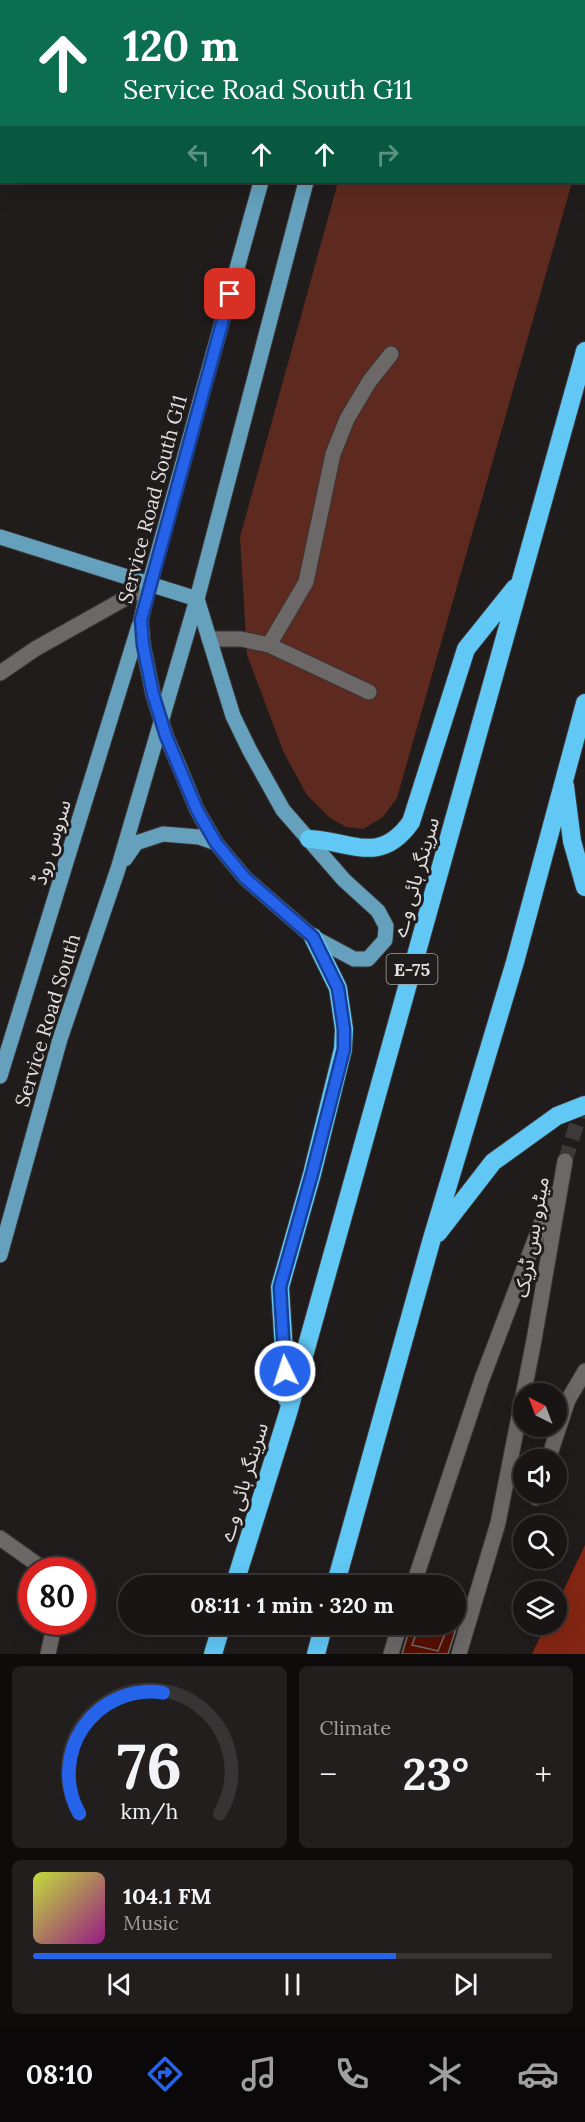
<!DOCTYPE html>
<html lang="en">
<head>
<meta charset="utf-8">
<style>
  :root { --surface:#181514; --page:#211e1d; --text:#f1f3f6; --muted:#9f9fa0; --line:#363434; --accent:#2563eb }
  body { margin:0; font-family:Lora,"Noto Sans Arabic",serif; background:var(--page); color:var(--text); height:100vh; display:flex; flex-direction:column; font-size:22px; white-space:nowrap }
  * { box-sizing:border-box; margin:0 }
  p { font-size:20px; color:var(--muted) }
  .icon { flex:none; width:33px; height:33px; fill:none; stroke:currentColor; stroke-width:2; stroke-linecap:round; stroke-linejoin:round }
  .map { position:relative; height:1654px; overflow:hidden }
  .sheet { display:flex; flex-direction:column; gap:12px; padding:12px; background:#0d0c0b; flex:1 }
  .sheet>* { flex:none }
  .top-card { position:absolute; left:0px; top:0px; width:585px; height:183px; box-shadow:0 6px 24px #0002,0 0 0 2px var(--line); background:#0b6e4f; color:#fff; overflow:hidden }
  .needle { width:39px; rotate:318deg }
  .buttons { position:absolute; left:513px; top:1383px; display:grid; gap:12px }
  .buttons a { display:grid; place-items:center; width:54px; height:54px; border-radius:50%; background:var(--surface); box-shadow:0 6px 24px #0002,0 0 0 2px var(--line); font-size:30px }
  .speed { position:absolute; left:18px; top:1557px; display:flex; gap:12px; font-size:30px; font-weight:700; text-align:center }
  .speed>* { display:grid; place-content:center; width:78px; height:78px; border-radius:50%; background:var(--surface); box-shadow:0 6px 24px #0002,0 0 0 2px var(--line); line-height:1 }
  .speed .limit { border:9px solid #d22; background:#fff; color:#111 }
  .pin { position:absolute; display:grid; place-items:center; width:51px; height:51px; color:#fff; margin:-26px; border-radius:12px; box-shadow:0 3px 9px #0006 }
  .me { position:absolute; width:66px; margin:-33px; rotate:356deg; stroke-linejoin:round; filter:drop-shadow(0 0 4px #0008) }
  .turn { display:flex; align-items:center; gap:21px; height:126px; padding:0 24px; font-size:27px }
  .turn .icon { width:78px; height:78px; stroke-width:2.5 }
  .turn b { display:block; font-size:42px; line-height:51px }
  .lanes { display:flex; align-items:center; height:57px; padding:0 24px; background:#0003; justify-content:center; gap:30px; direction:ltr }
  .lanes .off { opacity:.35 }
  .big { font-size:45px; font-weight:700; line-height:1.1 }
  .sheet .card { flex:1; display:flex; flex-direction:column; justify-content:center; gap:9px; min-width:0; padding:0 21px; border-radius:9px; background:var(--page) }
  .sheet .dial { align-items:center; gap:0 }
  .dial svg { height:156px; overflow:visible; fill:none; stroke:var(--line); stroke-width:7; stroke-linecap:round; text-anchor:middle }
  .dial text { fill:var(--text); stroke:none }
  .song { display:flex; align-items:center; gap:18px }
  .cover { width:72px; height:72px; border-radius:9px; background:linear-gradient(135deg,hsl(70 70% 55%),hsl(310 70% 35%)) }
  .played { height:6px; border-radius:3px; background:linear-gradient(90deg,var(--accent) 70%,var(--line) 70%) }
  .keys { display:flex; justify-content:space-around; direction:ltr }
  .heat { display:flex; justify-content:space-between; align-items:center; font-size:33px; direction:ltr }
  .sheet .tiles { flex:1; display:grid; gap:12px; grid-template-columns:1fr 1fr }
  .card:last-child { grid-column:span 2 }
  .trip { position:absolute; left:118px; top:1575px; width:348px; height:60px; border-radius:30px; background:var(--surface); box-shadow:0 6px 24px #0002,0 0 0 2px var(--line); font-weight:700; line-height:60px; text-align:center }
  .tab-bar { display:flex; height:96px; justify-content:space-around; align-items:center; background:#0a0808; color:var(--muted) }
  .tab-bar .icon { width:42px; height:42px }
  .tab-bar .selected { color:var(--accent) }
  .tab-bar b { font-size:27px; color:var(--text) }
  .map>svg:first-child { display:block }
</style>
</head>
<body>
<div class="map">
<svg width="585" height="1654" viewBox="0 0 585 1654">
  <rect width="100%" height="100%" fill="#201c1b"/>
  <path fill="#5e2a1f" d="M388,0H585L584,142V2L387,1Z
    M338,182H572L397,798L383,817L363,829L346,827L330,818L307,795L284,753L247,655L240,537Z"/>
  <path fill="#832613" d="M585,1545V1654H532L546,1625L556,1624L557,1604Z"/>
  <path fill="#550f02" stroke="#726e6c" stroke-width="1.5" d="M456,1607L462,1610L448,1654H402L411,1624H456Z
    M420,1624H449L438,1651L412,1645Z"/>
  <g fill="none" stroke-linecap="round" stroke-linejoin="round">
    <path stroke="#3d3938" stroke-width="15" stroke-dasharray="15 8" stroke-linecap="butt" d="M565,1161L585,1098"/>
    <defs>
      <path id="minor" d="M209,639H241L269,645L369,692
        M269,645L306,582L333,454L347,419L369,382L391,354
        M0,673L35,649L149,585
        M548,1460L568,1400L585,1371
        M536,1498L538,1492
        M0,1538L45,1570
        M413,1586L482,1379L552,1195
        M48,1654L55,1622
        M391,1654L400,1624
        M459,1654L498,1523L534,1340L565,1161"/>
      <path id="major" d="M310,2L311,0
        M353,2V0
        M0,537L197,599
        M197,599L233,716L250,751L283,810L344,880L378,911L386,926L385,940L368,959H354L313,937L245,878L216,843L197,810L181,771L166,736L153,694L143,645L141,620L149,585L261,182
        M125,859L136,843L163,834L199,837L216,843
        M0,1076L139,626
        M0,1255L60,1039L118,869L197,599L306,182"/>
      <path id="highway" d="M565,786L572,841L585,887
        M309,839C351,841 380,866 411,822L466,649L515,588
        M438,1233L493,1162L557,1116L585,1105
        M287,1399L280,1287L312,1174L343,1049L344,1029L338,988L313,937
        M234,1586L288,1413L585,351
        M335,1586L431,1242L515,962L585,703
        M213,1654L222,1624
        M316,1654L324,1624"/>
    </defs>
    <use href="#minor" stroke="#393635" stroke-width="17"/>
    <use href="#major" stroke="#393635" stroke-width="17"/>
    <use href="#highway" stroke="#393635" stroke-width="20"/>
    <use href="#minor" stroke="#6c6867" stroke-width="15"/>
    <use href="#major" stroke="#65a1bc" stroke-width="15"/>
    <use href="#highway" stroke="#61c7f5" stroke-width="18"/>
  </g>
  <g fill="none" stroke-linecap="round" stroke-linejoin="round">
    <defs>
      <path id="route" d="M230,294L141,620L143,645L153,694L166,736L197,810L216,843L245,878L313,937L338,988L344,1029V1049L312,1174L280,1287L285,1371"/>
    </defs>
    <use href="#route" stroke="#184099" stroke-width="15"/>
    <use href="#route" stroke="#2563eb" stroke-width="10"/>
  </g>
  <g text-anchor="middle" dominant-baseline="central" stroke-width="6" stroke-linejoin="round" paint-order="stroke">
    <rect fill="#201c1b" stroke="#a7a4a3" stroke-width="1.5" x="386.5" y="954" width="51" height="30" rx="4.5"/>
    <g font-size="18" font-weight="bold" fill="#e1dedd">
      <text x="412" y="969">E-75</text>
    </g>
    <g font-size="20" fill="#e1dedd" stroke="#201c1b">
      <text transform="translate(152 499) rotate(-75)">Service Road South G11</text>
      <text transform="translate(51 842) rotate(-73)">سروس روڈ</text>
      <text transform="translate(415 877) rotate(-74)">سرینگر ہائی وے</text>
      <text transform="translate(47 1020) rotate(-73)">Service Road South</text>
      <text transform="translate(531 1237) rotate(-80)">میٹرو بس ٹریک</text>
      <text transform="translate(243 1482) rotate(-73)">سرینگر ہائی وے</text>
    </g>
  </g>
</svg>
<div class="buttons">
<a><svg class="needle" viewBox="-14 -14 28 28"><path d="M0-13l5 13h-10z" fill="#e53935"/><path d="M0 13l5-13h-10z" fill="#9f9fa0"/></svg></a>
<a><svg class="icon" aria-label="sound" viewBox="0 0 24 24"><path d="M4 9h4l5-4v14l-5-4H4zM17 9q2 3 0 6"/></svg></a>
<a><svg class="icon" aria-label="search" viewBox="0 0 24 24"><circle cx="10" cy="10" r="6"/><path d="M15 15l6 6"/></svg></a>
<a><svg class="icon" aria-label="layers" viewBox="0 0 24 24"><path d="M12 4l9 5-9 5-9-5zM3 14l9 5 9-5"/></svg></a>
</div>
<div class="speed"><div class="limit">80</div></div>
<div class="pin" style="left:230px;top:294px;background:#d93025"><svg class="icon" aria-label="arrive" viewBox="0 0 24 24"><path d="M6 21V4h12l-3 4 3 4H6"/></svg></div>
<svg class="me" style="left:285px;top:1371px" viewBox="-20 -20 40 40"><circle r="17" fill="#2563eb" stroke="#fff" stroke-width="3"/><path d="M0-11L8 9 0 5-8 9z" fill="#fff"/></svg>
<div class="trip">08:11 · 1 min · 320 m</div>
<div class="top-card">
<div class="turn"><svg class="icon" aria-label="ahead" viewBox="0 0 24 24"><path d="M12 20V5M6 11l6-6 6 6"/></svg><div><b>120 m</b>Service Road South G11</div></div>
<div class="lanes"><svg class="icon off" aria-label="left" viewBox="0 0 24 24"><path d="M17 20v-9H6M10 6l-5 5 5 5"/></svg><svg class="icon" aria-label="ahead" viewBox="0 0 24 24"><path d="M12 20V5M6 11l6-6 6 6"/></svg><svg class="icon" aria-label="ahead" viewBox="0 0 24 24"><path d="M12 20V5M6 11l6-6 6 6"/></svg><svg class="icon off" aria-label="right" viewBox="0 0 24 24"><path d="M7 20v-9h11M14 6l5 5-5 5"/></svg></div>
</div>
</div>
<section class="sheet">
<div class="tiles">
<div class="card dial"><svg viewBox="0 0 100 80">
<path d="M14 69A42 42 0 1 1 86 69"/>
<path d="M14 69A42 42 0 0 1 57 7" stroke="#2563eb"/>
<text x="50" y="56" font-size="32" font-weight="700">76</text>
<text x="50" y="72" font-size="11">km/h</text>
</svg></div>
<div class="card"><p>Climate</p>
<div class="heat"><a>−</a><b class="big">23°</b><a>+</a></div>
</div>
<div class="card">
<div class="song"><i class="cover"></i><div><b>104.1 FM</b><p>Music</p></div></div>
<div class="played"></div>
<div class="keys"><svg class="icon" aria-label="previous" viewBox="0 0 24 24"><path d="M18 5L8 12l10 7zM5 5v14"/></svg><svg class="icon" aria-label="pause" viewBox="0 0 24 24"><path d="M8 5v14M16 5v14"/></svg><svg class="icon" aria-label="next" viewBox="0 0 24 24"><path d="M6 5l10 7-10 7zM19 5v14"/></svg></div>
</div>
</div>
</section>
<nav class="tab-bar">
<b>08:10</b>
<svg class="icon selected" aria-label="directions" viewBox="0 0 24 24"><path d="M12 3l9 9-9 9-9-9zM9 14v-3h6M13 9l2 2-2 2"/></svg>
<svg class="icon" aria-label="music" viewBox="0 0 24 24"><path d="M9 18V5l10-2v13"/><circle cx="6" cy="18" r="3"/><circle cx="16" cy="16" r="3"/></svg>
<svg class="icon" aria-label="phone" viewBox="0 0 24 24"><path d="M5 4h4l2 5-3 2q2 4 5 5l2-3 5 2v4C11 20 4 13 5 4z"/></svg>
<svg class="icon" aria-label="climate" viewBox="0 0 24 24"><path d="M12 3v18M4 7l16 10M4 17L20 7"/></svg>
<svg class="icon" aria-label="car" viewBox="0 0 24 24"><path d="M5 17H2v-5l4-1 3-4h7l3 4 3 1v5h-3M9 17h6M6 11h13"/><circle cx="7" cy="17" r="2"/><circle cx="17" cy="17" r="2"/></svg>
</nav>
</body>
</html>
